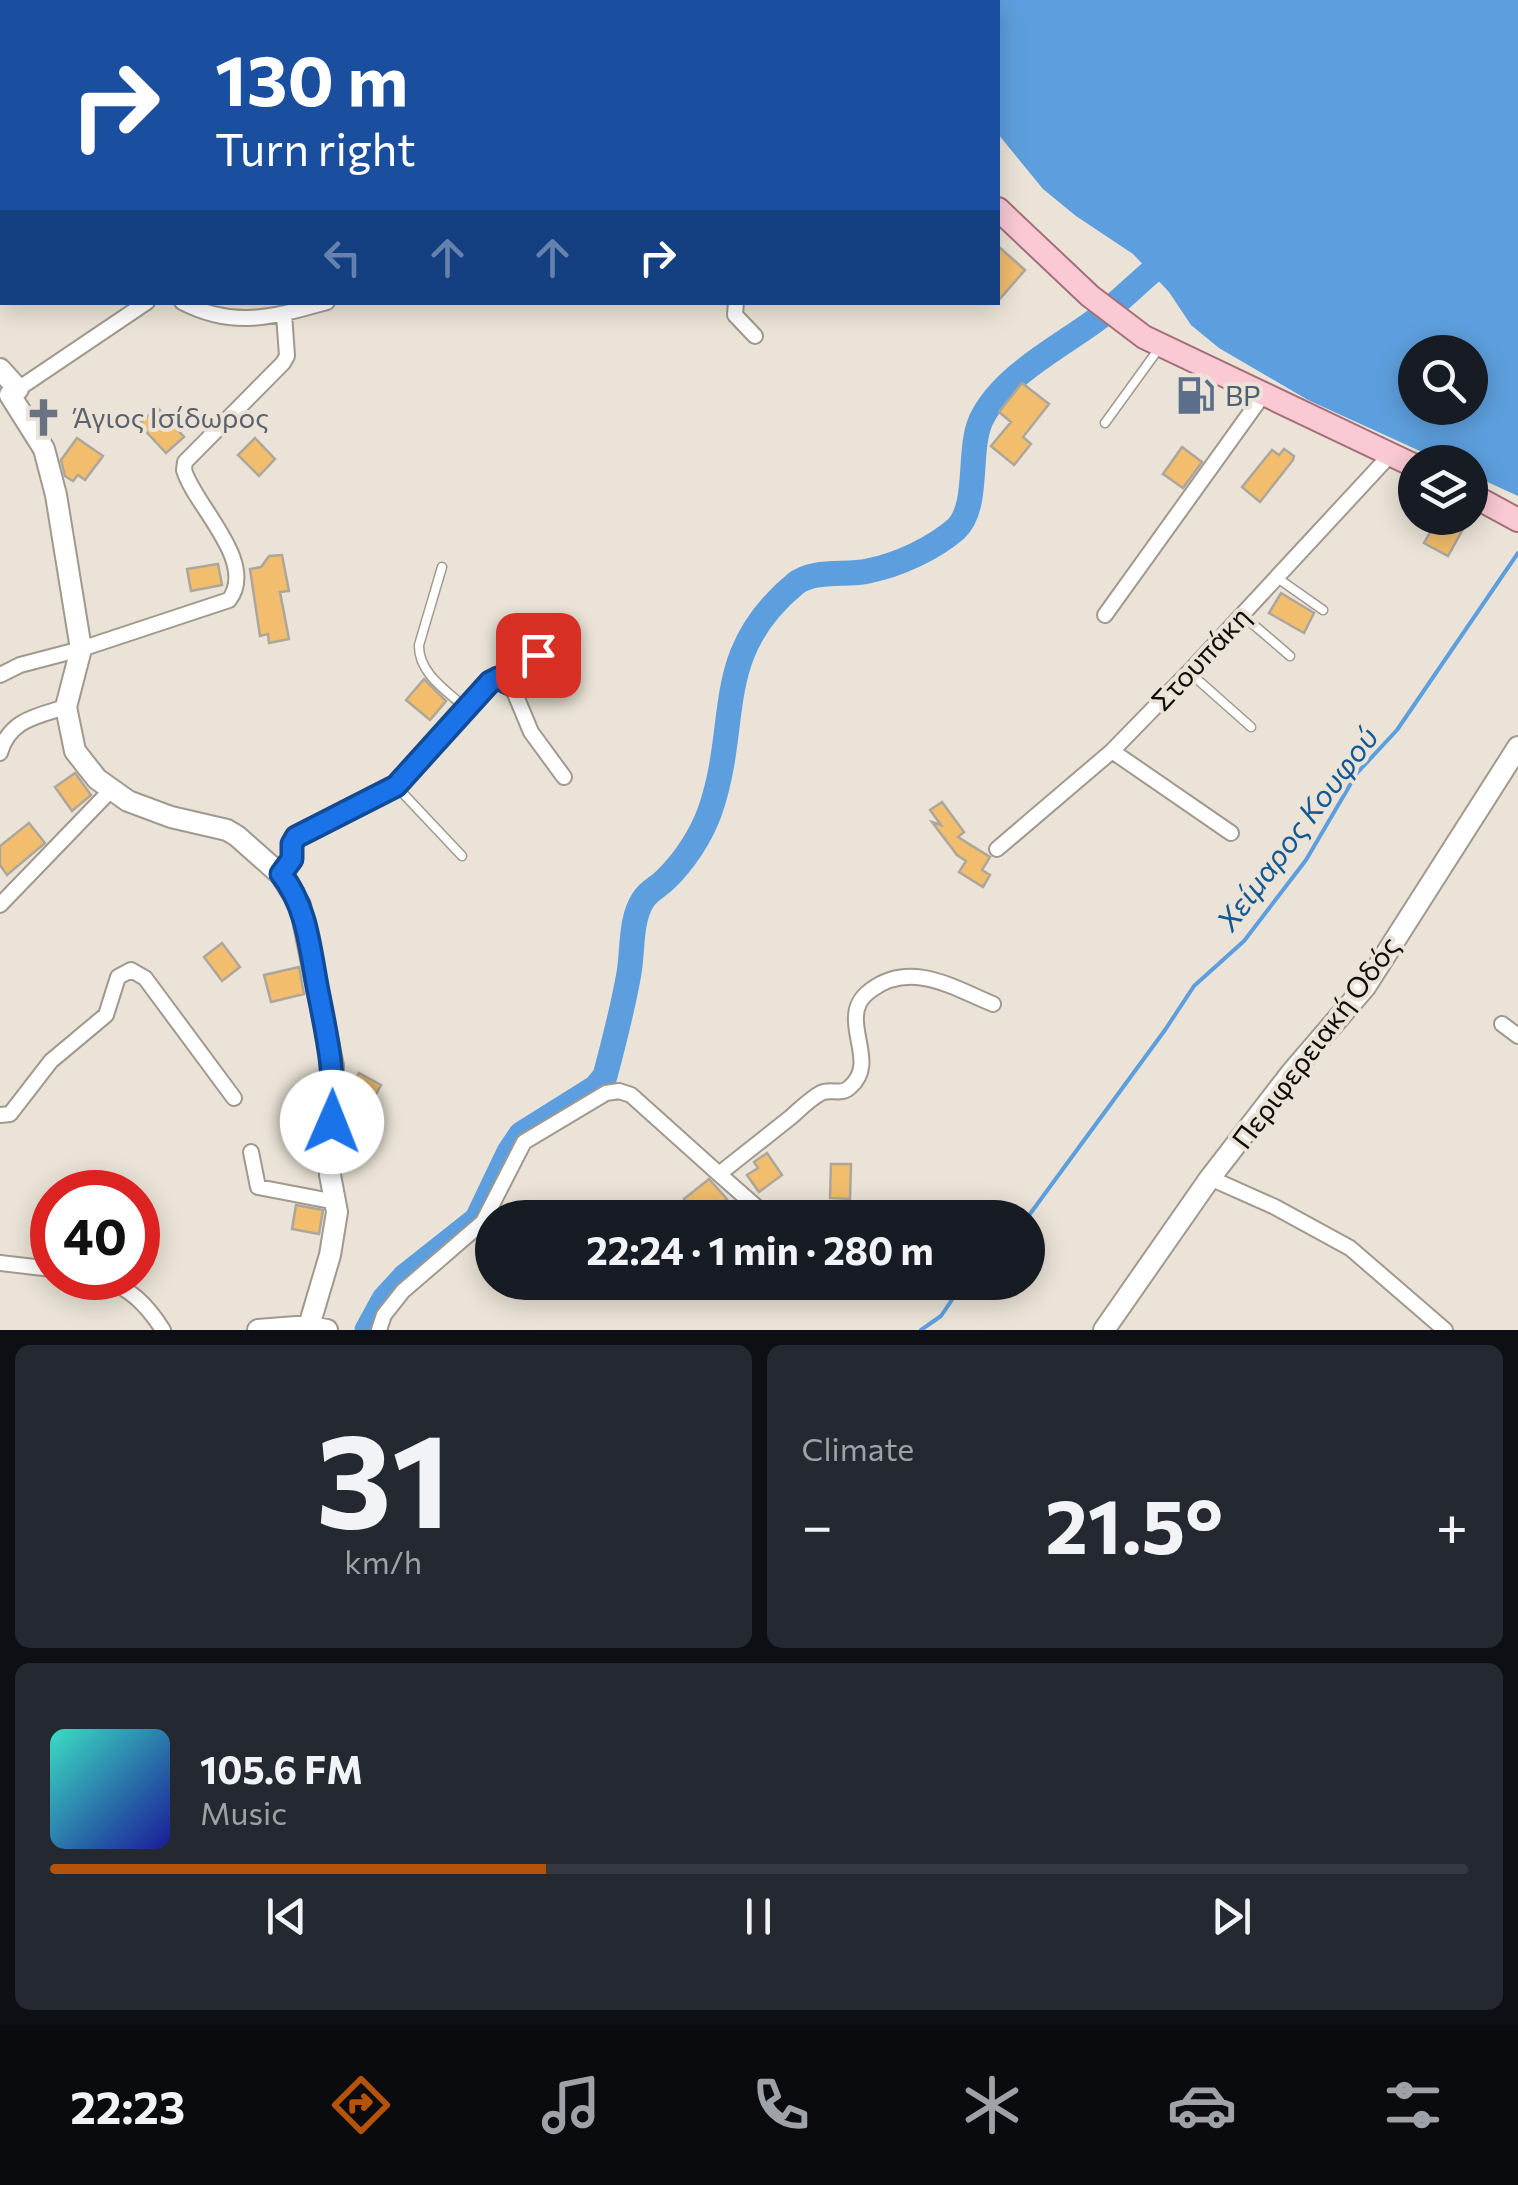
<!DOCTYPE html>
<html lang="en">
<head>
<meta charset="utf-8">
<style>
  :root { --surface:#171b24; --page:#242831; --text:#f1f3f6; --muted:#9ea1a6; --line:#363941; --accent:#b45309 }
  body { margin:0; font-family:Commissioner,sans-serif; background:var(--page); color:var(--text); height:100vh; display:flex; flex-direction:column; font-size:38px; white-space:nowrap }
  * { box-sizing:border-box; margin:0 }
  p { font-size:32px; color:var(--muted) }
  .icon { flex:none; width:55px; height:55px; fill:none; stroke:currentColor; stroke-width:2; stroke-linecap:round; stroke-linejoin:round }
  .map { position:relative; height:1330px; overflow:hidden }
  .details { display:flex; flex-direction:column; gap:15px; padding:15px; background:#0d0f14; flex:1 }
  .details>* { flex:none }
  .hud { position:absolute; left:0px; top:0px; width:1000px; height:305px; box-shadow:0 5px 25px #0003; background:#1a4fa0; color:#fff; overflow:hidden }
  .fabs { position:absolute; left:1398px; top:335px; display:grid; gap:20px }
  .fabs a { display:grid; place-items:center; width:90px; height:90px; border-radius:50%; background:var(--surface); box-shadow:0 5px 25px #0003; font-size:50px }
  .speed { position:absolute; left:30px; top:1170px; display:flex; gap:20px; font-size:50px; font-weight:700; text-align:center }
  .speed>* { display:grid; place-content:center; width:130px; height:130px; border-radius:50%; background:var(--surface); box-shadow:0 5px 25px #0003; line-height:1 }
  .speed .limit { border:15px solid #d22; background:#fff; color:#111 }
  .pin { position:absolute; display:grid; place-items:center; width:85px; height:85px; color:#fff; margin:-42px; border-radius:20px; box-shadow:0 5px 15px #0006 }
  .me { position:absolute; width:110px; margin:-55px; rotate:1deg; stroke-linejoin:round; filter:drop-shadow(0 0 8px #0008) }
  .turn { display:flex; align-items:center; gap:35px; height:210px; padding:0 50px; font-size:45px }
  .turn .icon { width:130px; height:130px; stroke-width:2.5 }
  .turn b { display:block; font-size:70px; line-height:85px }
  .lanes { display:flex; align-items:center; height:95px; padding:0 50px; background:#0003; justify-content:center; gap:50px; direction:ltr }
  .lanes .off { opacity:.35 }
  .big { font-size:75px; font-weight:700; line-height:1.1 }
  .details .card { flex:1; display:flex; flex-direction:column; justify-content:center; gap:15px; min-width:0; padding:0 35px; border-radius:15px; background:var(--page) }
  .details .dial { align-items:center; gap:0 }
  .dial b { font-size:130px; line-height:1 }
  .song { display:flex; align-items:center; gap:30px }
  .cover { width:120px; height:120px; border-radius:15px; background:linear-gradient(135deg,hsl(170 70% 55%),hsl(240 70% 35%)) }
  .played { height:10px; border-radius:5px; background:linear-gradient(90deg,var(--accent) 35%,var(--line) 35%) }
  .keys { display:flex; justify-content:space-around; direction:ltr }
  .heat { display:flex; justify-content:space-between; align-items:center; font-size:55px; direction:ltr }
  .details .tiles { flex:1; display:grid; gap:15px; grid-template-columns:1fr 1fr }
  .card:last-child { grid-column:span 2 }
  .trip { position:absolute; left:475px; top:1200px; width:570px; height:100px; border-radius:50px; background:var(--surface); box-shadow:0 5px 25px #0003; font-weight:700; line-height:100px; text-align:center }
  .tab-bar { display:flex; height:160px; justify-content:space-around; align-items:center; background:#090b0e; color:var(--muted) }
  .tab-bar .icon { width:70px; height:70px }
  .tab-bar .active { color:var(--accent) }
  .tab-bar b { font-size:45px; color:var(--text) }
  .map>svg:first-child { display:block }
</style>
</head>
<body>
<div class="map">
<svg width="1518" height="1330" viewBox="0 0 1518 1330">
  <rect width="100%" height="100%" fill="#ebe3d7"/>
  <path fill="#5d9fde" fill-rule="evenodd" d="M923,0H1518V496L1470,474V462H1444L1308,400L1219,348L1191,325L1169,292L1133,254L1076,216L1043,189L998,134V2H923ZM1415,352H1470V408H1415Z"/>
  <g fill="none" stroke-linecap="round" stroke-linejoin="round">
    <path stroke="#5d9fde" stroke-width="4" d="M1027,1218L1165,1030L1194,986L1244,941L1306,860L1357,773L1397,730L1518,553
      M921,1330L941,1316L964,1282"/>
    <path stroke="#5d9fde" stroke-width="25" d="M367,1330L384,1299L405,1276L477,1219L509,1152L521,1134L596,1087L605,1076C614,1042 623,1008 629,973C633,950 630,920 643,900C648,891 658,887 665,880C684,862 701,836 710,811C741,721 710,655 795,584C813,569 845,576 868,571C898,565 933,549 956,529C980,506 967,451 981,420C1002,375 1062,346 1100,317C1117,303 1134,287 1151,272"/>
  </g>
  <path fill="#f2bd6d" stroke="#ada69b" stroke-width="2.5" d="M998,246L1025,270L998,301Z
    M1022,383L1049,404L1023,437L1031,444L1014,465L991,446L1011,422L999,412Z
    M157,407L184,437L166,453L139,424Z
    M77,438L103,456L85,480L78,475L73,481L65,476L61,460Z
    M255,438L275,459L259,476L238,455Z
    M1182,447L1202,462L1183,488L1163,474Z
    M1284,449L1294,456L1293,460L1260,502L1242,487L1272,450L1279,455Z
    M1438,518L1463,529L1448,556L1424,543Z
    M282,555L289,591L280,592L289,639L269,643L268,634L260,636L250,569L261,567L269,556Z
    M218,564L222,585L191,591L187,569Z
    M1281,593L1314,613L1304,633L1269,613Z
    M424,679L446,701L430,720L406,700Z
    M75,773L91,795L72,811L55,787Z
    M942,802L964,832L958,837L990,857L982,870L990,875L983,887L959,872L966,861L957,855L932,822L941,825L930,810Z
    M29,823L45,843L7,875L0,865V846Z
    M222,943L240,967L222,981L204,957Z
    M299,967L304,994L271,1002L264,975Z
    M359,1073L381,1085L364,1116L346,1106V1096Z
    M767,1153L782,1175L759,1192L747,1175L758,1168L754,1162Z
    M831,1164H851L850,1199L830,1198Z
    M709,1179L727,1199L710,1212L714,1218H699L684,1199Z
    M296,1205L323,1210L319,1234L292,1229Z"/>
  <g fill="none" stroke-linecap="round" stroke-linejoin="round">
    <defs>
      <path id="lane" d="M890,2V0
        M1105,423L1160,347
        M442,567L419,645C418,673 447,691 467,709
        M1276,577L1323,610
        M1241,614L1290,656
        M1189,672L1251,727
        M511,684C524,665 538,647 562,659
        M396,786L462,856"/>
      <path id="street" d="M308,2L310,0
        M542,2V0
        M182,302C234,329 273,317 327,302
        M736,302L735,315L755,336
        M18,389L147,302
        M1105,615L1263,395
        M0,675L20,665L81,649L229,600C258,562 194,505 184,470L185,462L283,363L287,356L284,314
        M1112,751L1231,833
        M0,753C9,720 37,716 66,707
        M997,849L1112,751L1189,672L1391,454
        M281,875L291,859L292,844L296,837L396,786L498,677L511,684L531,732L564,777
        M0,905L111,790
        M1502,1024L1518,1036
        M0,1115L10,1114L51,1061L106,1015L118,977L131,970L145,978L234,1098
        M251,1152L258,1187L336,1202
        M719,1174L769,1218
        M1210,1178L1275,1207L1350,1248L1445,1330
        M0,1263L52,1269
        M99,1278C129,1286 147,1305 163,1330
        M379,1330L384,1315L403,1291L483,1222L524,1142L606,1093L619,1091L631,1095L719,1174C743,1155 767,1136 791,1117C800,1109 811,1098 821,1093C831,1088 841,1096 850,1087C871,1069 857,1045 856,1022C855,1007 860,998 871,990C911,960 954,988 993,1004"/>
      <path id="secondary" d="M0,369L18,389L10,395L44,449L56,495L81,649L66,707L75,751L97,779L128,801L171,817L227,830L237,836L281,875L300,905L333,1066L330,1175L337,1212L330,1255L309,1326
        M258,1330L309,1326L327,1330
        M1104,1330L1210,1178L1292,1072L1365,987L1518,747"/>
      <path id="primary" d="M797,0L800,2
        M998,209L1090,296L1144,337L1415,466
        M1470,494L1518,520"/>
    </defs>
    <use href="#lane" stroke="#a0998e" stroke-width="11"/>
    <use href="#street" stroke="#a0998e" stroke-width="18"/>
    <use href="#secondary" stroke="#a0998e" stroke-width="24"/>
    <use href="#primary" stroke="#a56f78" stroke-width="26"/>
    <use href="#lane" stroke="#fff" stroke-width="8"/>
    <use href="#street" stroke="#fff" stroke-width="14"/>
    <use href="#secondary" stroke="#fff" stroke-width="20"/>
    <use href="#primary" stroke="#fac9d3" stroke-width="22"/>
  </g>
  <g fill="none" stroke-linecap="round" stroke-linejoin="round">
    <defs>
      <path id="route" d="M332,1122C336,1077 327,1036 318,991C310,951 308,908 281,874L292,859V844L296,837L396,786L490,682L498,678L510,684L521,669L538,655"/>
    </defs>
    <use href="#route" stroke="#114b97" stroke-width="25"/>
    <use href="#route" stroke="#1a73e8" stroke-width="18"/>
  </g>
  <defs>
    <symbol id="fuel-bare" viewBox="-9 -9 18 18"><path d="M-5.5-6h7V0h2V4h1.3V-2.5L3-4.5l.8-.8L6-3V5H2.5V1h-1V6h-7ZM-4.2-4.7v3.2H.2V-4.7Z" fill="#5c6f8a" stroke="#ebe3d7" stroke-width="2.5" paint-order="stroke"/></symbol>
    <symbol id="church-bare" viewBox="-9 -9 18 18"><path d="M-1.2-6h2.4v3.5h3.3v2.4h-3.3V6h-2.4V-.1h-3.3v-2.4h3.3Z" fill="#6b7280" stroke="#ebe3d7" stroke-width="2.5" paint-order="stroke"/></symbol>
  </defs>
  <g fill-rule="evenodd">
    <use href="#fuel-bare" x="1168" y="368" width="55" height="55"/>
    <use href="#church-bare" x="16" y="390" width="55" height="55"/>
  </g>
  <g text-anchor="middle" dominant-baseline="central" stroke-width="8" stroke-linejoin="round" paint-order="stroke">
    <g font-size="28" fill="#4e5e75" stroke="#ebe3d7" text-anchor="start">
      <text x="1225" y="395">BP</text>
    </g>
    <g font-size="28" fill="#5b616d" stroke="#ebe3d7" text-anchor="start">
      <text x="73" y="417">Άγιος Ισίδωρος</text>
    </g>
    <g font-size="28" fill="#0f0c08" stroke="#ebe3d7">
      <text transform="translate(1200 658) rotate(-47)">Στουπάκη</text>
      <text transform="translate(1315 1042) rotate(-53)">Περιφερειακή Οδός</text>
    </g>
    <g font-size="30" font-style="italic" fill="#115994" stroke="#ebe3d7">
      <text transform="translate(1296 828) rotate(-53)">Χείμαρος Κουφού</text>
    </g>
  </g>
</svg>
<div class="fabs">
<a><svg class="icon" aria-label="search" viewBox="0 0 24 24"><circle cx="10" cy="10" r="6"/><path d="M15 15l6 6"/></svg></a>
<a><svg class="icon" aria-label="layers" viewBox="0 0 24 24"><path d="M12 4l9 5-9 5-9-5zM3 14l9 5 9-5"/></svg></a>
</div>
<div class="speed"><div class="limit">40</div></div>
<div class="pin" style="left:538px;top:655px;background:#d93025"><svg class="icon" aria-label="arrive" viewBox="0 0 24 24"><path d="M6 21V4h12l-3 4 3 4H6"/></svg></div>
<svg class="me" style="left:332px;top:1122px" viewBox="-20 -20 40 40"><circle r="19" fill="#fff"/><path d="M0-13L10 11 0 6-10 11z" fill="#1a73e8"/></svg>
<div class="trip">22:24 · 1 min · 280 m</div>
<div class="hud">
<div class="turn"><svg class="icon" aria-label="right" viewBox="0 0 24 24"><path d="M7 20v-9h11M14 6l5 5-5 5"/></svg><div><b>130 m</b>Turn right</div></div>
<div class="lanes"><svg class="icon off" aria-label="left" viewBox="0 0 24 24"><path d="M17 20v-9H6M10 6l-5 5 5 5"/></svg><svg class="icon off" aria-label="ahead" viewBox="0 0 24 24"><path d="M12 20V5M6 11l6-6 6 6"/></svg><svg class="icon off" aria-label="ahead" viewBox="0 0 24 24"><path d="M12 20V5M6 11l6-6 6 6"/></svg><svg class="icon" aria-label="right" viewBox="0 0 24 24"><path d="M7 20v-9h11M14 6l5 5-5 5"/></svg></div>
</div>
</div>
<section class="details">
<div class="tiles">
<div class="card dial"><b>31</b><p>km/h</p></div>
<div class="card"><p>Climate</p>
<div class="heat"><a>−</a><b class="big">21.5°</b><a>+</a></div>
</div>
<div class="card">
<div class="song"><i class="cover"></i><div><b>105.6 FM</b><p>Music</p></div></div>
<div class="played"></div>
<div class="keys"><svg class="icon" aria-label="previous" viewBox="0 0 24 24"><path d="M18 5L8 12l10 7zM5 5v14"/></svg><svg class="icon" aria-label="pause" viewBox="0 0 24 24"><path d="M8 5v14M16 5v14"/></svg><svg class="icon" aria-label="next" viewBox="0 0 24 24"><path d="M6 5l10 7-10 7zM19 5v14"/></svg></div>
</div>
</div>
</section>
<nav class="tab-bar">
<b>22:23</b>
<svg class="icon active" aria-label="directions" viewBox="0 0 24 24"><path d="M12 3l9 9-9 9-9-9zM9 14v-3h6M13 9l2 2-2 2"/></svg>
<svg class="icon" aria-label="music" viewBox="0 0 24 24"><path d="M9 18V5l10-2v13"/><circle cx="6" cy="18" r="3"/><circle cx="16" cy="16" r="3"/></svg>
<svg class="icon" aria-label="phone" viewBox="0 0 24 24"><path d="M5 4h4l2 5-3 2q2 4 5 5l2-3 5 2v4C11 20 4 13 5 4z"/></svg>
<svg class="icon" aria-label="climate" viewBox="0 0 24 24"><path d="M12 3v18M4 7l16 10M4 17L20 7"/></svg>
<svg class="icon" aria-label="car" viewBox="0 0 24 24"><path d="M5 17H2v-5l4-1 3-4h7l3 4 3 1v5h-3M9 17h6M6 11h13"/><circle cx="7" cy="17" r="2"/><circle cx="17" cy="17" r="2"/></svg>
<svg class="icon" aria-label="filters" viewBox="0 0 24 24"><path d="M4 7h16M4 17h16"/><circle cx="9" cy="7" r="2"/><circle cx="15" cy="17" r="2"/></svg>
</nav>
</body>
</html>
